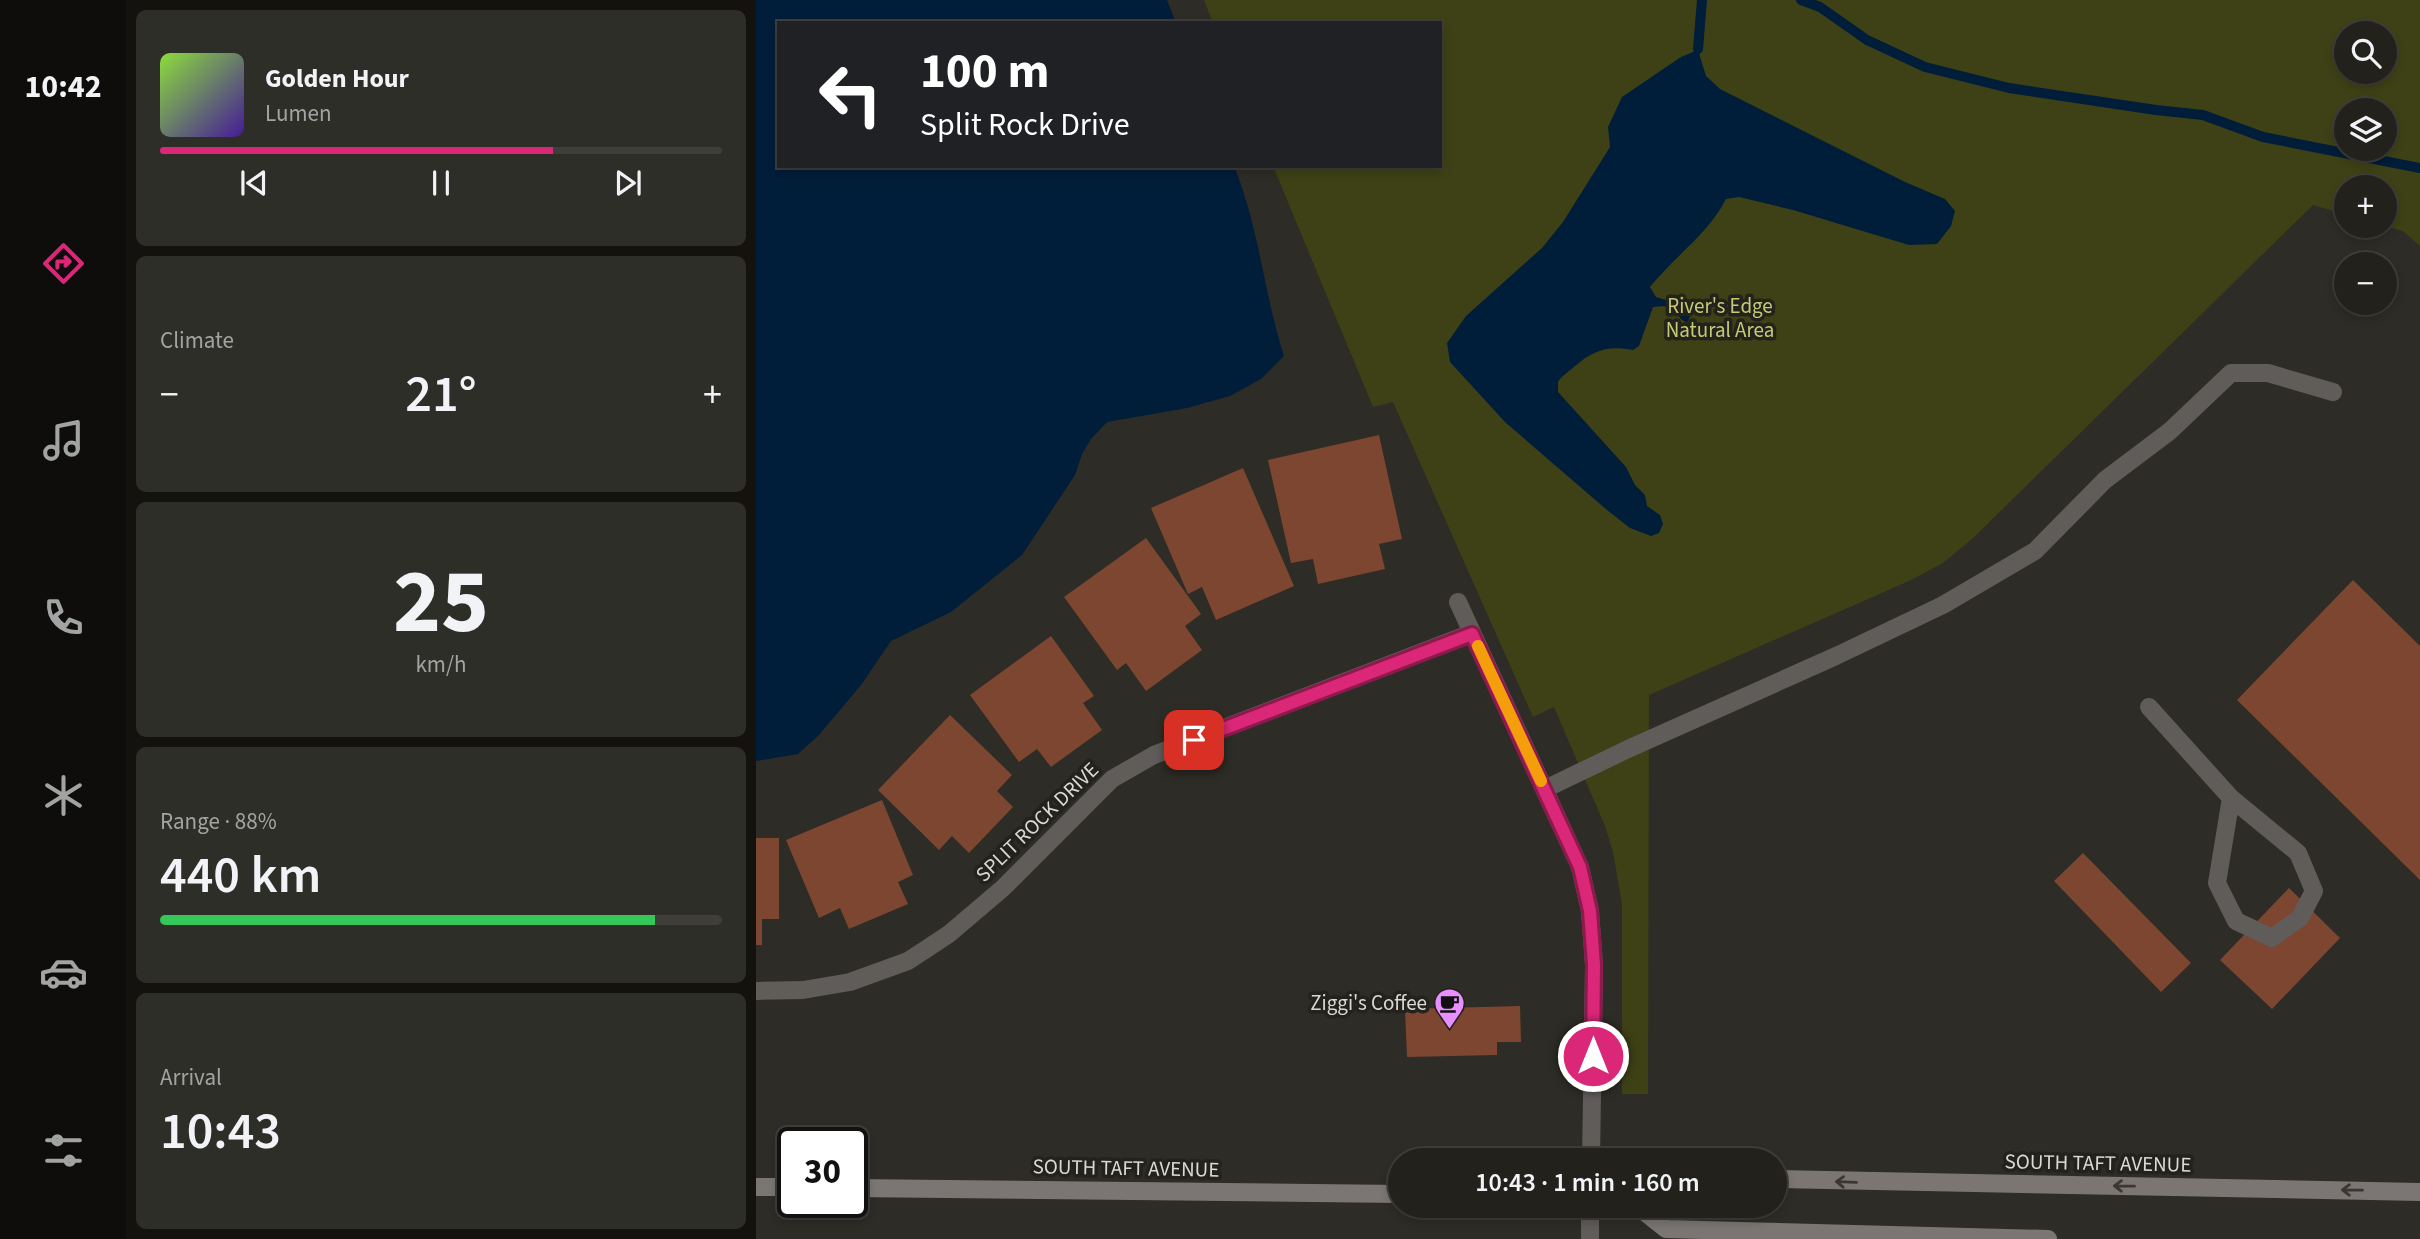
<!DOCTYPE html>
<html lang="en">
<head>
<meta charset="utf-8">
<style>
  :root { --surface:#22211c; --page:#2e2e29; --text:#f1f3f6; --muted:#a2a3a3; --line:#3f3e3b; --accent:#db2777 }
  body { margin:0; font-family:"Source Sans 3",sans-serif; background:var(--page); color:var(--text); height:100vh; display:flex; flex-direction:column; font-size:26px; white-space:nowrap }
  * { box-sizing:border-box; margin:0 }
  p { font-size:23px; color:var(--muted) }
  .icon { flex:none; width:38px; height:38px; fill:none; stroke:currentColor; stroke-width:2; stroke-linecap:round; stroke-linejoin:round }
  .map { position:relative; flex:1; overflow:hidden }
  .side { display:flex; flex-direction:column; gap:10px; padding:10px; background:#13120f; width:630px }
  .side>* { flex:none }
  .top-card { position:absolute; left:21px; top:21px; width:665px; height:147px; border-radius:0px; box-shadow:0 4px 10px #0003,0 0 0 2px var(--line); background:#202124; color:#fff; overflow:hidden }
  .fabs { position:absolute; left:1578px; top:21px; display:grid; gap:14px }
  .fabs a { display:grid; place-items:center; width:63px; height:63px; border-radius:50%; background:var(--surface); box-shadow:0 4px 10px #0003,0 0 0 2px var(--line); font-size:35px }
  .speed { position:absolute; left:21px; top:1127px; display:flex; gap:14px; font-size:35px; font-weight:700; text-align:center }
  .speed>* { display:grid; place-content:center; width:91px; height:91px; border-radius:50%; background:var(--surface); box-shadow:0 4px 10px #0003,0 0 0 2px var(--line); line-height:1 }
  .speed .limit { border:4px solid #111; border-radius:10px; background:#fff; color:#111 }
  .pin { position:absolute; display:grid; place-items:center; width:60px; height:60px; color:#fff; margin:-30px; border-radius:14px; box-shadow:0 4px 10px #0006 }
  .me { position:absolute; width:77px; margin:-38px; rotate:0deg; stroke-linejoin:round; filter:drop-shadow(0 0 5px #0008) }
  .turn { display:flex; align-items:center; gap:24px; height:147px; padding:0 28px; font-size:32px }
  .turn .icon { width:91px; height:91px; stroke-width:2.5 }
  .turn b { display:block; font-size:49px; line-height:60px }
  .big { font-size:52px; font-weight:600; line-height:1.1 }
  .side .tile { flex:1; display:flex; flex-direction:column; justify-content:center; gap:10px; min-width:0; padding:0 24px; border-radius:10px; background:var(--page) }
  .side .dial { align-items:center; gap:0 }
  .dial b { font-size:91px; line-height:1 }
  .song { display:flex; align-items:center; gap:21px }
  .cover { width:84px; height:84px; border-radius:10px; background:linear-gradient(135deg,hsl(90 70% 55%),hsl(260 70% 35%)) }
  .played { height:7px; border-radius:4px; background:linear-gradient(90deg,var(--accent) 70%,var(--line) 70%) }
  .keys { display:flex; justify-content:space-around; direction:ltr }
  .heat { display:flex; justify-content:space-between; align-items:center; font-size:38px; direction:ltr }
  .charge { height:10px; border-radius:5px; background:linear-gradient(90deg,#34c759 88%,var(--line) 0) }
  .trip { position:absolute; left:632px; top:1148px; width:399px; height:70px; border-radius:35px; background:var(--surface); box-shadow:0 4px 10px #0003,0 0 0 2px var(--line); font-weight:600; line-height:70px; text-align:center }
  main { display:flex; flex:1; min-height:0 }
  .menu { display:flex; flex-direction:column; width:126px; justify-content:space-around; align-items:center; background:#0e0d0b; color:var(--muted) }
  .menu .icon { width:49px; height:49px }
  .menu .on { color:var(--accent) }
  .menu b { font-size:32px; color:var(--text) }
  .map>svg:first-child { display:block }
</style>
</head>
<body>
<main>
<nav class="menu">
<b>10:42</b>
<svg class="icon on" aria-label="directions" viewBox="0 0 24 24"><path d="M12 3l9 9-9 9-9-9zM9 14v-3h6M13 9l2 2-2 2"/></svg>
<svg class="icon" aria-label="music" viewBox="0 0 24 24"><path d="M9 18V5l10-2v13"/><circle cx="6" cy="18" r="3"/><circle cx="16" cy="16" r="3"/></svg>
<svg class="icon" aria-label="phone" viewBox="0 0 24 24"><path d="M5 4h4l2 5-3 2q2 4 5 5l2-3 5 2v4C11 20 4 13 5 4z"/></svg>
<svg class="icon" aria-label="climate" viewBox="0 0 24 24"><path d="M12 3v18M4 7l16 10M4 17L20 7"/></svg>
<svg class="icon" aria-label="car" viewBox="0 0 24 24"><path d="M5 17H2v-5l4-1 3-4h7l3 4 3 1v5h-3M9 17h6M6 11h13"/><circle cx="7" cy="17" r="2"/><circle cx="17" cy="17" r="2"/></svg>
<svg class="icon" aria-label="filters" viewBox="0 0 24 24"><path d="M4 7h16M4 17h16"/><circle cx="9" cy="7" r="2"/><circle cx="15" cy="17" r="2"/></svg>
</nav>
<section class="side">
<div class="tile">
<div class="song"><i class="cover"></i><div><b>Golden Hour</b><p>Lumen</p></div></div>
<div class="played"></div>
<div class="keys"><svg class="icon" aria-label="previous" viewBox="0 0 24 24"><path d="M18 5L8 12l10 7zM5 5v14"/></svg><svg class="icon" aria-label="pause" viewBox="0 0 24 24"><path d="M8 5v14M16 5v14"/></svg><svg class="icon" aria-label="next" viewBox="0 0 24 24"><path d="M6 5l10 7-10 7zM19 5v14"/></svg></div>
</div>
<div class="tile"><p>Climate</p>
<div class="heat"><a>−</a><b class="big">21°</b><a>+</a></div>
</div>
<div class="tile dial"><b>25</b><p>km/h</p></div>
<div class="tile"><p>Range · 88%</p><b class="big">440 km</b><div class="charge"></div></div>
<div class="tile"><p>Arrival</p><b class="big">10:43</b></div>
</section>
<div class="map">
<svg width="1664" height="1239" viewBox="0 0 1664 1239">
  <rect width="100%" height="100%" fill="#2e2c26"/>
  <path fill="#3e4116" fill-rule="evenodd" d="M448,0H1664V246L1647,231L1629,226V187H1591V215L1557,205L1216,539L1187,563L1153,581L893,695L892,1094H866V904L857,852L849,826L798,707L777,717L637,402L617,407L517,166H684V23H457ZM1591,33H1629V72H1591ZM1591,110H1629V149H1591Z"/>
  <path fill="#001d39" d="M0,0H411L420,23H23V166H478C503,227 508,294 528,356L505,379L474,396L431,408L351,422L335,439L326,454L319,475L266,555L195,612L135,641L105,685L63,735L42,754L0,761Z
    M942,50L950,76L964,89L1149,182L1189,199L1199,211L1195,226L1181,244L1153,245L1037,210L983,197L970,199C953,233 918,257 894,287L900,297L920,303L935,314L931,323L925,319L919,310L908,306L897,307L883,346L877,350C853,345 837,350 819,366C813,372 806,375 802,382V392L870,467L879,485L889,495L891,506L904,515L907,524L903,533L895,536L874,528L851,510L749,422L694,362L691,343L710,316L786,248L807,222L854,147L852,127L866,97L925,57Z"/>
  <g fill="none" stroke-linecap="round" stroke-linejoin="round">
    <path stroke="#001d39" stroke-width="10" d="M1045,0L1064,7L1111,40L1169,67L1253,88L1400,110L1447,115L1507,137L1664,168
      M942,49L946,0"/>
  </g>
  <path fill="#7d4630" d="M623,435L646,539L623,544L629,569L562,584L557,559L535,563L512,460Z
    M487,468L538,586L460,620L446,587L432,594L395,508Z
    M390,538L445,614L429,626L446,650L390,691L370,663L361,670L308,597Z
    M1597,580L1664,646V880L1481,700Z
    M295,636L338,696L327,703L346,730L295,767L281,749L263,762L214,695Z
    M194,715L256,775L241,791L257,807L213,853L196,836L183,850L122,790Z
    M126,800L157,875L142,882L152,904L93,929L84,908L63,918L30,840Z
    M0,838H23V919H6V945H0Z
    M1327,853L1435,963L1405,992L1298,881Z
    M1533,888L1584,938L1516,1009L1464,960Z
    M764,1006L765,1042H741V1055L651,1057L649,1009Z"/>
  <g fill="none" stroke-linecap="round" stroke-linejoin="round">
    <path stroke="#5f5c5a" stroke-width="18" d="M1393,707L1475,798L1461,883L1480,921L1516,938L1544,918L1558,891L1542,853L1475,798
      M789,789L872,749L1080,656L1187,605L1279,551L1349,480L1414,431L1475,373H1512L1577,392"/>
    <path stroke="#5f5c5a" stroke-width="18" d="M702,602L824,867L834,911L838,965L835,1160
      M0,991L47,990L94,982L152,961L193,934L247,888L356,779L398,755L716,633"/>
    <path stroke="#5f5c5a" stroke-width="18" d="M834,1206V1239"/>
    <path stroke="#7b7673" stroke-width="18" d="M1018,1179L1664,1192
      M0,1187H37
      M96,1188L644,1194
      M881,1206L910,1229L1292,1239"/>
  </g>
  <defs><path id="oneway-shaft" d="M-6 0H5M1.5-3L5.5 0L1.5 3" fill="none" stroke-width="1.6" stroke-linecap="round" stroke-linejoin="round" transform="scale(1.75)"/></defs>
  <g stroke="#3a3732">
    <use href="#oneway-shaft" transform="translate(1090 1182) rotate(-178)"/>
    <use href="#oneway-shaft" transform="translate(1368 1186) rotate(-179)"/>
    <use href="#oneway-shaft" transform="translate(1596 1190) rotate(-179)"/>
  </g>
  <g fill="none" stroke-linecap="round" stroke-linejoin="round">
    <defs>
      <path id="route" d="M438,740L716,634L824,867L834,911L838,965L837,1056"/>
    </defs>
    <use href="#route" stroke="#8e194d" stroke-width="18"/>
    <use href="#route" stroke="#db2777" stroke-width="12"/>
    <path stroke="#f59e0b" stroke-width="12" d="M722,646L785,781"/>
  </g>
  <defs>
    <symbol id="cafe-pin" viewBox="-11 -11 22 30"><path d="M0 17L-7.5 6A9.5 9.5 0 1 1 7.5 6Z" fill="#e98efe" stroke="#24221c"/><path d="M-5.5-4.5H6V0H3Q3 3.5 0 3.5H-2.5Q-5.5 3.5-5.5 0ZM3-3.2v2h1.7v-2ZM-6 4.5H4V6H-6Z" fill="#111"/></symbol>
  </defs>
  <g fill-rule="evenodd">
    <use href="#cafe-pin" x="676" y="986" width="35" height="47"/>
  </g>
  <g text-anchor="middle" dominant-baseline="central" stroke-width="7" stroke-linejoin="round" paint-order="stroke">
    <g font-size="21" fill="#c3cb72" stroke="#24221c">
      <text x="964" y="306">River's Edge<tspan x="964" dy="24">Natural Area</tspan></text>
    </g>
    <g font-size="21" fill="#dad9d5" stroke="#24221c">
      <text transform="translate(281 822) rotate(-44)">SPLIT ROCK DRIVE</text>
      <text transform="translate(1342 1163) rotate(1)">SOUTH TAFT AVENUE</text>
      <text transform="translate(370 1168) rotate(1)">SOUTH TAFT AVENUE</text>
    </g>
    <g font-size="21" fill="#dad9d5" stroke="#24221c" text-anchor="end">
      <text x="671" y="1003">Ziggi's Coffee</text>
    </g>
  </g>
</svg>
<div class="fabs">
<a><svg class="icon" aria-label="search" viewBox="0 0 24 24"><circle cx="10" cy="10" r="6"/><path d="M15 15l6 6"/></svg></a>
<a><svg class="icon" aria-label="layers" viewBox="0 0 24 24"><path d="M12 4l9 5-9 5-9-5zM3 14l9 5 9-5"/></svg></a>
<a>+</a>
<a>−</a>
</div>
<div class="speed"><div class="limit">30</div></div>
<div class="pin" style="left:438px;top:740px;background:#d93025"><svg class="icon" aria-label="arrive" viewBox="0 0 24 24"><path d="M6 21V4h12l-3 4 3 4H6"/></svg></div>
<svg class="me" style="left:837px;top:1056px" viewBox="-20 -20 40 40"><circle r="17" fill="#db2777" stroke="#fff" stroke-width="3"/><path d="M0-11L8 9 0 5-8 9z" fill="#fff"/></svg>
<div class="trip">10:43 · 1 min · 160 m</div>
<div class="top-card">
<div class="turn"><svg class="icon" aria-label="left" viewBox="0 0 24 24"><path d="M17 20v-9H6M10 6l-5 5 5 5"/></svg><div><b>100 m</b>Split Rock Drive</div></div>
</div>
</div>
</main>
</body>
</html>
